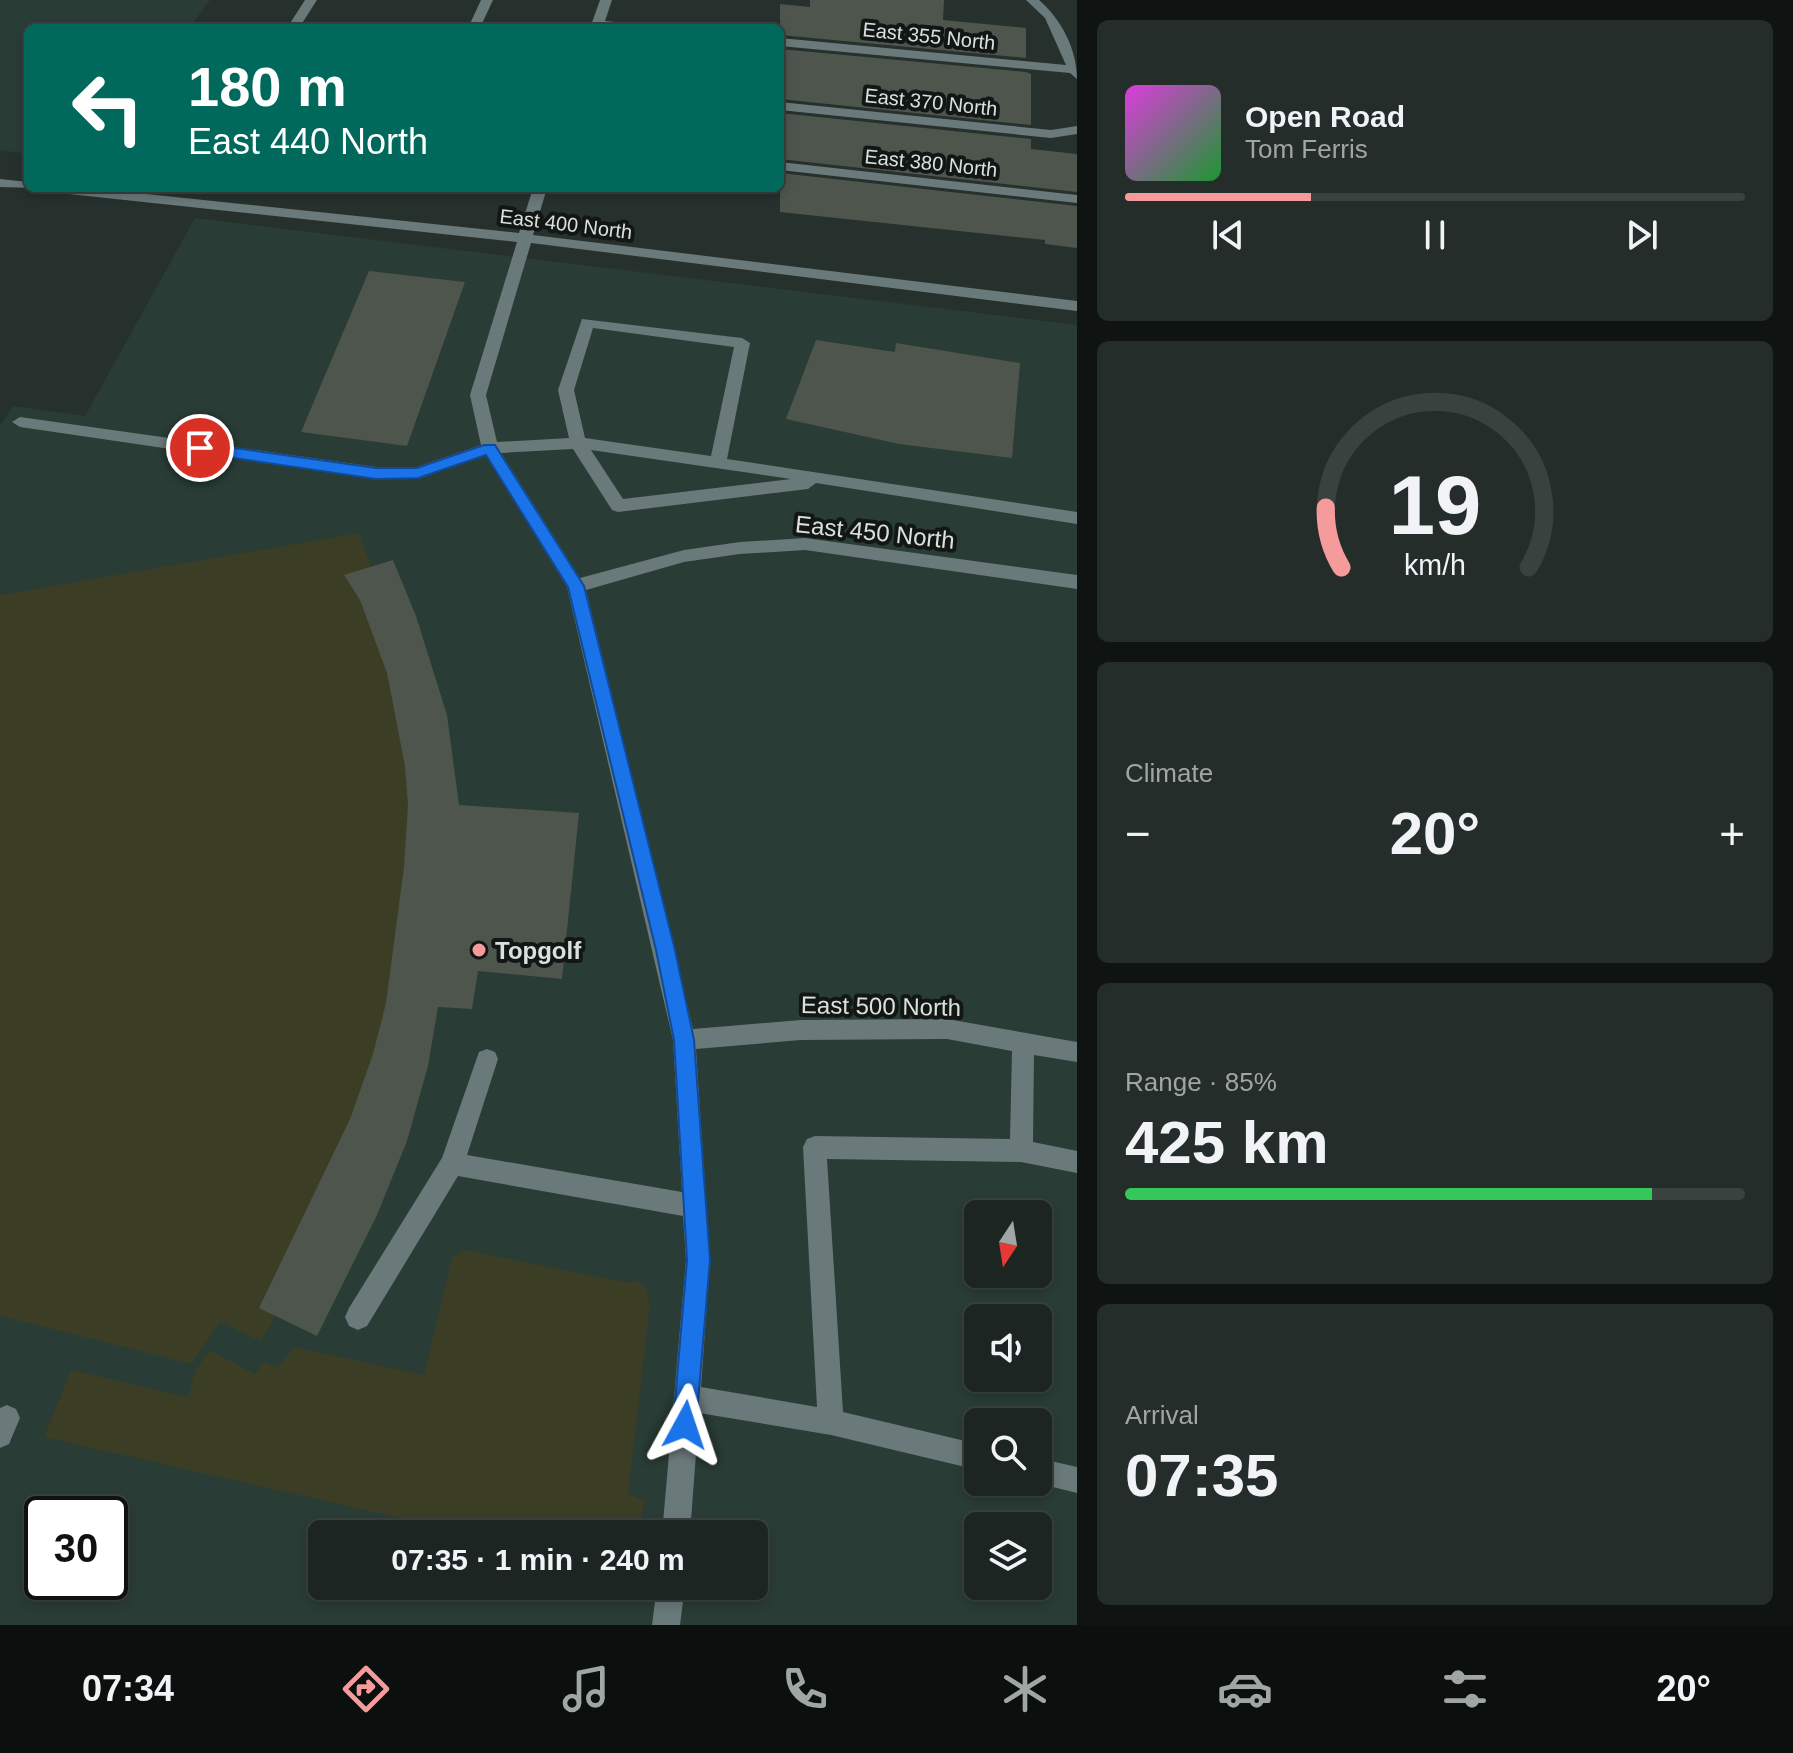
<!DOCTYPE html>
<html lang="en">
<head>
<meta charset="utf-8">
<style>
  :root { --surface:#1c2522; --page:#252d2a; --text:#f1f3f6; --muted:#a0a5a5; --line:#3a4240; --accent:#f59b9b }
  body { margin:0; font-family:Arial,sans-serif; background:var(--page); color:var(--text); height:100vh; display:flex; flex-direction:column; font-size:30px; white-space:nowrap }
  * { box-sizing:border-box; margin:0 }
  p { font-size:26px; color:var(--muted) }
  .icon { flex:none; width:44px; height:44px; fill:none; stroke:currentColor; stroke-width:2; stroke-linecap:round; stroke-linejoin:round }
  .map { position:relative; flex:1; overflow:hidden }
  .sheet { display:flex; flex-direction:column; gap:20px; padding:20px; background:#0f1413; width:716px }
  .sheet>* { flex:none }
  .guide { position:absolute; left:24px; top:24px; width:760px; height:168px; border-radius:12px; box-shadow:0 4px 12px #0003,0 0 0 2px var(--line); background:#00695c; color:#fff; overflow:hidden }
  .needle { width:52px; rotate:192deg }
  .controls { position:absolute; left:964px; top:1200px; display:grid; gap:16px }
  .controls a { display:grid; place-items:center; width:88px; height:88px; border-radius:12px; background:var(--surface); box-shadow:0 4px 12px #0003,0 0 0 2px var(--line); font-size:40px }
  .speed { position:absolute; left:24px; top:1496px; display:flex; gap:16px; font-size:40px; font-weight:700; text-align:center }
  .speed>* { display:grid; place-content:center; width:104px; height:104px; border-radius:50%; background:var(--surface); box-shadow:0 4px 12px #0003,0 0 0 2px var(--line); line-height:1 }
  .speed .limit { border:4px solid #111; border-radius:12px; background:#fff; color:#111 }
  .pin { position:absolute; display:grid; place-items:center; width:68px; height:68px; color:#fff; margin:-34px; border:4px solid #fff; border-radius:50%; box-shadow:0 2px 8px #0007 }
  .me { position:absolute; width:88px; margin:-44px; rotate:5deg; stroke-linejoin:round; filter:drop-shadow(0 0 6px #0008) }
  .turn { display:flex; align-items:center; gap:28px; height:168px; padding:0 32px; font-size:36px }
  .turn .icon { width:104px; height:104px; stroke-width:2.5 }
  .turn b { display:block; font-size:56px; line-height:68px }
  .big { font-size:60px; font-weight:700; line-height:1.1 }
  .sheet .card { flex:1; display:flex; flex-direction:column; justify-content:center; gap:12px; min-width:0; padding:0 28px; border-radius:12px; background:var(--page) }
  .sheet .dial { align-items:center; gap:0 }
  .dial svg { height:208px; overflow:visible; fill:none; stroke:var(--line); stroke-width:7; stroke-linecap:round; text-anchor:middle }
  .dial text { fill:var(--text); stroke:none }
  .song { display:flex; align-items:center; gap:24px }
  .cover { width:96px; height:96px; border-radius:12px; background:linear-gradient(135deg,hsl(300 70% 55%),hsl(130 70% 35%)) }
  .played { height:8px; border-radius:4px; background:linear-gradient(90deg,var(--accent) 30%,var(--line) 30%) }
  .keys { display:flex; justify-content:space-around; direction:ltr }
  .heat { display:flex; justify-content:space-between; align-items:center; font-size:44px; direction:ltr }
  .charge { height:12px; border-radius:6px; background:linear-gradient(90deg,#34c759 85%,var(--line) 0) }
  .trip { position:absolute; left:308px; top:1520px; width:460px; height:80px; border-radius:12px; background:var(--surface); box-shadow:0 4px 12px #0003,0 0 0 2px var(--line); font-weight:700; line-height:80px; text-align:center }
  .menu { display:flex; height:128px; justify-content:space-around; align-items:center; background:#0b0f0e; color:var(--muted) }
  .menu .icon { width:56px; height:56px }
  .menu .selected { color:var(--accent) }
  .menu b { font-size:36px; color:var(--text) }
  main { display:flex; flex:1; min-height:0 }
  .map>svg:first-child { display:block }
</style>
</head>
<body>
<main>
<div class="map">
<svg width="1077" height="1625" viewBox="0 0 1077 1625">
  <rect width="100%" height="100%" fill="#26312d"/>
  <path fill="#293c35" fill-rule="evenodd" d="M0,0H210L189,28H28V154L0,150Z
    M195,218L1077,325V1625H0V426L13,406L85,416ZM978,1214H1038V1274H978ZM978,1318H1038V1378H978ZM978,1422H1038V1482H978ZM42,1514H110V1582H42ZM978,1526H1038V1586H978ZM322,1534H754V1586H322Z"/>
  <path fill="#3c3d25" d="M359,533L406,663L414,958L304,1265L261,1341L220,1322L191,1364L0,1316V595Z
    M465,1250L629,1283L637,1280L646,1288L650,1305L628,1494L645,1501L638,1534H471L44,1437L71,1370L187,1397L196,1370L209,1350L255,1374L264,1361L278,1368L294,1347L424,1375L452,1257Z"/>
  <path fill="#4e554c" d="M810,0H944L943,20L1026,28V58L780,35V4L810,7Z
    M780,49L1026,72L1031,74V125L780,99Z
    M780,113L1031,139V149L1077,154V192L780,159Z
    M780,173L1077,206V248L1045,244V240L780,212Z
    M369,271L465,282L407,446L301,432Z
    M816,340L895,352L896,343L1020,363L1012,458L899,444L786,419Z
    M393,560L416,616L447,715L459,805L579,813L562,979L478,971L472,1009L438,1007L428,1066L407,1141L377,1215L317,1336L259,1308L350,1119L373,1054L386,1003L404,867L408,805L405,766L387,673L360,600L344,575Z"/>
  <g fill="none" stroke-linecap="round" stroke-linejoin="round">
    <path fill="#6a797a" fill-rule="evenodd" d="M305,0H317L299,28H287Z
      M481,0H493L480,28H468Z
      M600,0H612L605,21L636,24L642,28H590Z
      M1026,0H1039C1061,19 1077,49 1077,79L1070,73L780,46V38L1066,65L1045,18Z
      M780,102L1051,130L1077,126V134L1051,138L780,110Z
      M780,162L1077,195V203L780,170Z
      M0,179L28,182V188H34L0,187Z
      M43,188H89L519,233L533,188H547L533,235L1077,301V311L531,243L486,395L497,442L569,438L558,390L582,319L742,338L750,343L727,459L1077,512V524L816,483L808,489L618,512L612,510L573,449L501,453L580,578L684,550L740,542L805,538L1077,575V589L805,550L740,554L684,562L586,590L693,1029L801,1020L947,1019L1077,1042V1062L1034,1055L1033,1142L1077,1151V1173L1021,1162L827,1159L843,1412L978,1444V1470L831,1435L699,1413L690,1534H662L686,1260L683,1216L458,1176L367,1326L358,1330L349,1326L345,1317L349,1308L442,1158L479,1052L487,1049L495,1052L498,1059L467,1155L682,1192L673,1040L567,587L486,455L418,479H376L20,427L12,422L20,417L376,467H417L481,445L470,395L517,242L50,192ZM593,328L734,347L711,456L585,438L574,390ZM591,450L791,479L623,499ZM947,1039L1012,1051L1010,1139L815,1136L807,1139L803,1147L817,1407L701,1387L710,1260L696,1049L801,1040Z
      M7,1405L16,1409L20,1418L9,1444L0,1448V1408Z
      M1038,1458L1077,1467V1493L1033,1482H1038Z
      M657,1586H685L680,1625H652Z"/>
  </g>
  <path fill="#1a73e8" stroke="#114b97" stroke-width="2" d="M200,443L376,468H417L484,445H495L584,586L675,950L694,1040L710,1260L696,1425L693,1434L685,1437L676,1434L673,1425L687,1260L674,1040L656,950L568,587L486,455L418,478L376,479L194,452L192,448Z"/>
  <circle fill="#f59b9b" stroke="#121715" stroke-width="3" cx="479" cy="950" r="8"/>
  <g text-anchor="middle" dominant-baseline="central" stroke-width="8" stroke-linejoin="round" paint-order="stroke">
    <g font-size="20" fill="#d9e0dd" stroke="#121715">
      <text transform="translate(929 36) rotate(6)">East 355 North</text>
      <text transform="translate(931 102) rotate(6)">East 370 North</text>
      <text transform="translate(931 163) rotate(6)">East 380 North</text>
      <text transform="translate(566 224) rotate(7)">East 400 North</text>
    </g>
    <g font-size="24" fill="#d9e0dd" stroke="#121715">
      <text transform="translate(875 532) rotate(6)">East 450 North</text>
      <text transform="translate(881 1006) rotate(1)">East 500 North</text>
    </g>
    <g font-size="24" font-weight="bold" fill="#d9e0dd" stroke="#121715" text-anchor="start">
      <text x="495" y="950">Topgolf</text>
    </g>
  </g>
</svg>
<div class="controls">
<a><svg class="needle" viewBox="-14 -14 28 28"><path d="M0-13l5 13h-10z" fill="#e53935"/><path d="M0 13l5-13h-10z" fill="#a0a5a5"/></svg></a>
<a><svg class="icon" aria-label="sound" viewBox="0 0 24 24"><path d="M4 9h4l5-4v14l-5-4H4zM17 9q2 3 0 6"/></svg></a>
<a><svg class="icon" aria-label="search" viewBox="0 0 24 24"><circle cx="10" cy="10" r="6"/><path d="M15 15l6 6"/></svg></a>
<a><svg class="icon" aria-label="layers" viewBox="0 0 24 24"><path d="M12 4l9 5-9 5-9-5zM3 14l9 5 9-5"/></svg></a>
</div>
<div class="speed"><div class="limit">30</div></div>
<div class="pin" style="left:200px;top:448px;background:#d93025"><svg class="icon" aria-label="arrive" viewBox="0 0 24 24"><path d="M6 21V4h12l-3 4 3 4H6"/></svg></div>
<svg class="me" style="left:685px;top:1425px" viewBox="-20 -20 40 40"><path d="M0-17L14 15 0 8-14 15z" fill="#1a73e8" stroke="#fff" stroke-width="4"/></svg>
<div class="trip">07:35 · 1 min · 240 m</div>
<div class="guide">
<div class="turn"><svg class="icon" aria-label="left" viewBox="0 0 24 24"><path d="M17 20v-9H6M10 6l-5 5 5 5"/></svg><div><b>180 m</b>East 440 North</div></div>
</div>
</div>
<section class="sheet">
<div class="card">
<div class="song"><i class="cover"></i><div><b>Open Road</b><p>Tom Ferris</p></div></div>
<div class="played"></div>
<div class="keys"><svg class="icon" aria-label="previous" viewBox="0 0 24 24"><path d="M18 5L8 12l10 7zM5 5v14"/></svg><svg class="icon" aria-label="pause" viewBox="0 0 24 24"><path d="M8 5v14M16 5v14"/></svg><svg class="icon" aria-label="next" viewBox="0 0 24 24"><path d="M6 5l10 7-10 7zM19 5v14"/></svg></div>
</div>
<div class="card dial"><svg viewBox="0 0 100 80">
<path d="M14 69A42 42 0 1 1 86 69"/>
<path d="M14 69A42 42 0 0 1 8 46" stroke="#f59b9b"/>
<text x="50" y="56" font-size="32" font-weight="700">19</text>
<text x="50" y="72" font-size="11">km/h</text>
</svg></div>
<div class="card"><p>Climate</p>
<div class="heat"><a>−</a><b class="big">20°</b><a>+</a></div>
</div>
<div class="card"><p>Range · 85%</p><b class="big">425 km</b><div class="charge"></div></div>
<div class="card"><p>Arrival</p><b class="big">07:35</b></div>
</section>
</main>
<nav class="menu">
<b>07:34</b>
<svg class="icon selected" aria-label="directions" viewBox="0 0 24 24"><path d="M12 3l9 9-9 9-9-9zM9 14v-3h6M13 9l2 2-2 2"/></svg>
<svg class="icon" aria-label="music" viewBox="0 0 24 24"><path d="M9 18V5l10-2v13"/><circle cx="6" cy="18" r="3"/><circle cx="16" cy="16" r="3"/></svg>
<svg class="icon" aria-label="phone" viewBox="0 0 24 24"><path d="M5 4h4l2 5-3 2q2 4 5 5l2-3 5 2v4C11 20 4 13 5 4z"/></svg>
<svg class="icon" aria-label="climate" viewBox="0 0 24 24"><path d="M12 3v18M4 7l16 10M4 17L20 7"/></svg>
<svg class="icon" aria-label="car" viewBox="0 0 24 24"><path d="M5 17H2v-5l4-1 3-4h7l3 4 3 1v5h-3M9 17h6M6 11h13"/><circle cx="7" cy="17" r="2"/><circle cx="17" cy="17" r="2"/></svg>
<svg class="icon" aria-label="filters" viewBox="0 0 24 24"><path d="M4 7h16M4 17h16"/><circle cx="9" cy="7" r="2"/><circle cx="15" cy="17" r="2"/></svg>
<b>20°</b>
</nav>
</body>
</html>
